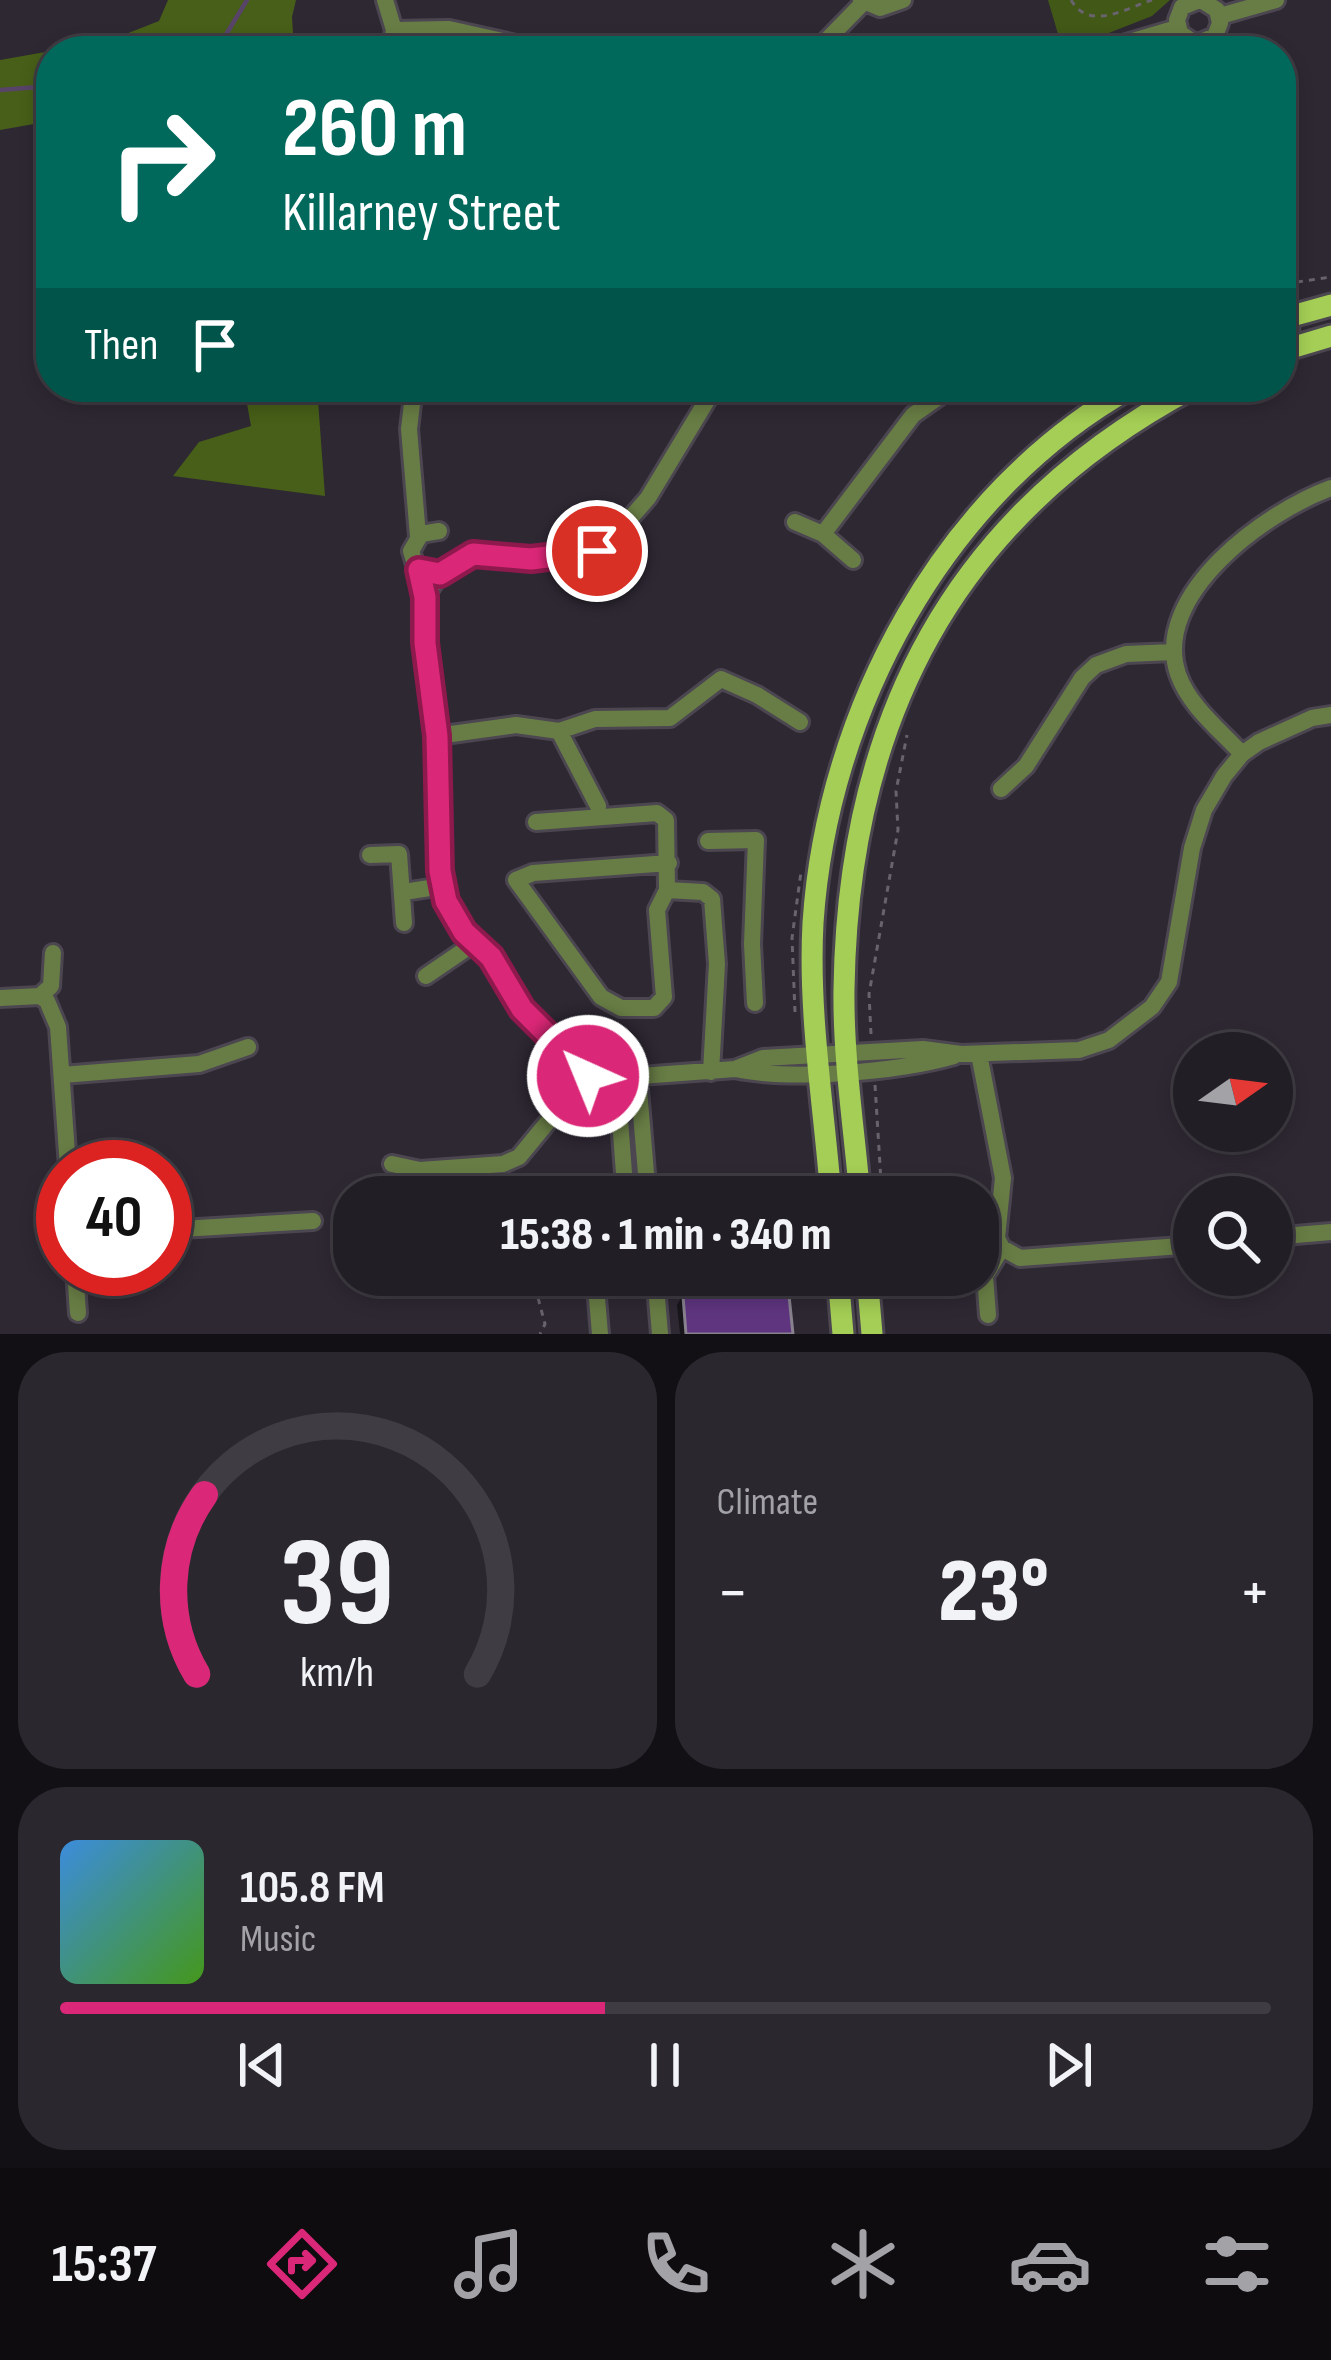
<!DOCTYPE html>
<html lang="en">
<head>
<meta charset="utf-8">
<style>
  :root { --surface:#221e26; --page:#2a272e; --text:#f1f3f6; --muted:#a2a2a7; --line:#3f3c43; --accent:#db2777 }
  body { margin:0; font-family:"Sofia Sans Condensed",sans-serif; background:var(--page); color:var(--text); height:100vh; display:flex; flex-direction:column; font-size:45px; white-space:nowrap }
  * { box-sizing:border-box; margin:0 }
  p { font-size:39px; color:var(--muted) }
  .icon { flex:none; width:66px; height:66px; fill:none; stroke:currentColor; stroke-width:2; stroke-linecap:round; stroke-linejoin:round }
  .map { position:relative; height:1334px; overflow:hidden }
  .details { display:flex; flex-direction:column; gap:18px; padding:18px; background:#131015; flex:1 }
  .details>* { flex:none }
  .guide { position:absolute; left:36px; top:36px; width:1260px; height:366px; border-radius:48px; box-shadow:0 6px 18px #0003,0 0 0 3px var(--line); background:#00695c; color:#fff; overflow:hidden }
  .needle { width:78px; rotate:76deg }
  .buttons { position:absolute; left:1173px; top:1032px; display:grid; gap:24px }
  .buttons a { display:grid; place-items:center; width:120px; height:120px; border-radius:50%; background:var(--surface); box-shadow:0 6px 18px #0003,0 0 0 3px var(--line); font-size:60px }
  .speed { position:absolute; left:36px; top:1140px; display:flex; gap:24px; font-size:60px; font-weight:700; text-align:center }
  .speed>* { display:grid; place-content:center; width:156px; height:156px; border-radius:50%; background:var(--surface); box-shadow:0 6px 18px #0003,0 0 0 3px var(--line); line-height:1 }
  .speed .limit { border:18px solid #d22; background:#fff; color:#111 }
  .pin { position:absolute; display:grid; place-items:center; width:102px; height:102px; color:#fff; margin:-51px; border:6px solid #fff; border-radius:50%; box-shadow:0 3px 12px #0007 }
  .me { position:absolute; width:132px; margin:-66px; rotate:316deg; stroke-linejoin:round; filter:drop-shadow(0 0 9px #0008) }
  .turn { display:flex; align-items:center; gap:42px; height:252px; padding:0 48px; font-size:54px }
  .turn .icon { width:156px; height:156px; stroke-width:2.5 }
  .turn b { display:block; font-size:84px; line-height:102px }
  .then { display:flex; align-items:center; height:114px; padding:0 48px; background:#0003; gap:24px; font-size:45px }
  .big { font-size:90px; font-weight:800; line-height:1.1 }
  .details .widget { flex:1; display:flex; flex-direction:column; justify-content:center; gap:18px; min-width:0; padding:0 42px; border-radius:48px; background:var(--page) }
  .details .dial { align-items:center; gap:0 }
  .dial svg { height:312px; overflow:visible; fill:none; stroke:var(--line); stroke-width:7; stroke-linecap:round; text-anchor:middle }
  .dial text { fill:var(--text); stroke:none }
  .song { display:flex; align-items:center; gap:36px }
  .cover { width:144px; height:144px; border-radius:18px; background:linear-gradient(135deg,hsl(210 70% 55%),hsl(100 70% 35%)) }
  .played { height:12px; border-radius:6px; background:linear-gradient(90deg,var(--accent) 45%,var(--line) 45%) }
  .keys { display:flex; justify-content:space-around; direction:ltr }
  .heat { display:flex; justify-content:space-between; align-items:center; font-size:66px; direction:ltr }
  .details .tiles { flex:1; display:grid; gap:18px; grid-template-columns:1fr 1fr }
  .widget:last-child { grid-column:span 2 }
  .trip { position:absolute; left:333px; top:1176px; width:666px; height:120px; border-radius:48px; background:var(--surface); box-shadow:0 6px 18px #0003,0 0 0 3px var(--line); font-weight:800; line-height:120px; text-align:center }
  .tab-bar { display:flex; height:192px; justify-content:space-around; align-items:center; background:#0e0c0f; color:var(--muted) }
  .tab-bar .icon { width:84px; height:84px }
  .tab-bar .on { color:var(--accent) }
  .tab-bar b { font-size:54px; color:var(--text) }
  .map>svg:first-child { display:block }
</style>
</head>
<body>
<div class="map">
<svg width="1331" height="1334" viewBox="0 0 1331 1334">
  <rect width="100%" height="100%" fill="#2e2833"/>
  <path fill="#425817" d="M1048,0H1170L1152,16L1063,51Z"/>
  <path fill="#475f18" d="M168,0H296L292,17L294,51H52L108,41L159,21Z
    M51,51V121L0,130V60Z
    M244,387H317L325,496L173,476L199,442L251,426Z"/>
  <path fill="#0007" d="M730,1279L790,1334H680L677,1305L683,1295L690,1289L724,1285Z"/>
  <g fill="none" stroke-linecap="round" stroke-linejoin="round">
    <path stroke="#584468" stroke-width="4.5" d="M216,51L247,0
      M0,90L51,86"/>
  </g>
  <path fill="#5f3580" stroke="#88828f" stroke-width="3" d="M743,1275L744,1280L781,1276L783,1287L788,1286L793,1334H686L683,1296L689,1295V1286L729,1281L728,1276Z"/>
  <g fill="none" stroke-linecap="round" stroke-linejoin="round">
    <defs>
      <path id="minor" d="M385,0L394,30L390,51
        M861,0L880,8L903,0
        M1199,0L1182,7L1177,20L1180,33L1196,44L1215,36L1220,23L1217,10L1201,0
        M1220,16L1276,0
        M394,30L449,29L543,50L565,46L577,51
        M816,51L863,3
        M1099,51L1177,28
        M1281,285L1291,316L1289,348
        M414,387L409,429L418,536
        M414,390L493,391L517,387
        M795,522L823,534L853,560
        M439,531L421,534L411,551L425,597V643L437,736L442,831L440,871L446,901L453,917L491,957L511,994L546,1033L567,1063L600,1079L735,1069L763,1058L923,1049L961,1054L1079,1050L1109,1040L1152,1007L1169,982L1192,848L1204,810L1224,776L1242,754L1259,742L1312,718L1331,715
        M823,534L913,415L953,387
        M425,597L440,574L473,554L531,559L583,554L606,546L648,498L715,387
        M559,731L598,806
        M437,736L516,725L559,731L595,719L670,718L721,679L757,695L800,722
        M1242,754C1220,730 1189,706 1178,674C1151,594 1267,511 1331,488
        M1001,789L1026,766L1082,678L1096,665L1126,654L1173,652
        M536,822L657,813L666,820L667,890L657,910L664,997L654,1008H621L601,997L516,880L533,873L669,863
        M708,841L756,840L752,944L755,1003
        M370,855L399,854L404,923
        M667,890L703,892L712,899L717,964L711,1072
        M404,892L442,886
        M426,976L476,942
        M40,996L51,986L53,953
        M0,998L40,996L47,1001L58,1027L68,1167
        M979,1054L1003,1178L997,1238L1002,1248L1020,1258L1194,1245
        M735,1069C792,1081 898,1072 954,1056
        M62,1075L199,1064L248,1047
        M638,1078L648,1197
        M617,1080L624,1173
        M392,1164L420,1170L503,1164L519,1157L565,1101L580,1073
        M165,1230L313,1221
        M1272,1237L1331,1232
        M75,1269L78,1313
        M595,1275L600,1334
        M655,1275L660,1334
        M988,1315L985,1276L1002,1248"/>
      <path id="major" d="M1281,319L1331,305
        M1281,351L1331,336
        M831,1197C824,1107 808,1013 813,923C827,711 943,493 1132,387
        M860,1197C854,1128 843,1057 844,989C848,720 953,515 1194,387
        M838,1275L843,1334
        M867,1275L872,1334"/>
    </defs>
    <use href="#minor" stroke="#4b4650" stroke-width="22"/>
    <use href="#major" stroke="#4b4650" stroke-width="27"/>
    <path stroke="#68636d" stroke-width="3" stroke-dasharray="6 6" stroke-linecap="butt" d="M1071,0C1090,32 1126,8 1152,0
      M1297,282L1331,277
      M1212,395L1226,387
      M795,1012L792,938L801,872
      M871,1034L869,994L898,830L896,791L907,735
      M875,1085L882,1197
      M506,1177L509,1197
      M532,1275L545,1324L540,1334"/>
    <use href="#minor" stroke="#687d45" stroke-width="16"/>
    <use href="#major" stroke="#a4ce55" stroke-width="21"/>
  </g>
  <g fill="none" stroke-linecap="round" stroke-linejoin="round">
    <defs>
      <path id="route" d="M588,1076L567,1063L546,1033L522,1009L491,957L464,932L446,901L440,871L437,736L425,643V597L419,570L440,574L473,554L531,559L597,551"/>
    </defs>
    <use href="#route" stroke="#8e194d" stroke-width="30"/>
    <use href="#route" stroke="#db2777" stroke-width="21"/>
  </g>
</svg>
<div class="buttons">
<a><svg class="needle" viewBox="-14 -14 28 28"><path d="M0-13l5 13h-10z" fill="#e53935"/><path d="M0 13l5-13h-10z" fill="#a2a2a7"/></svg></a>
<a><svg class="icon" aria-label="search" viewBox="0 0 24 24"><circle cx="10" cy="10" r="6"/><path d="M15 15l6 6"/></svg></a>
</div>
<div class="speed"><div class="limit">40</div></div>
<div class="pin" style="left:597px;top:551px;background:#d93025"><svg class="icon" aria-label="arrive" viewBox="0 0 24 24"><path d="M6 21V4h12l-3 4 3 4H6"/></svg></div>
<svg class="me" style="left:588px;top:1076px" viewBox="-20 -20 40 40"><circle r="17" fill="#db2777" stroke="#fff" stroke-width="3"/><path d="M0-11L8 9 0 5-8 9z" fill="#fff"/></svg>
<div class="trip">15:38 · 1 min · 340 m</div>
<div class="guide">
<div class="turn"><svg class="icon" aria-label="right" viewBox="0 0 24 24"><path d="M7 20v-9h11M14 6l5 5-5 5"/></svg><div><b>260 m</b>Killarney Street</div></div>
<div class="then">Then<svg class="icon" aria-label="arrive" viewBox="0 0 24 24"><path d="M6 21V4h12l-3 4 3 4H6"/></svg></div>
</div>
</div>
<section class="details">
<div class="tiles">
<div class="widget dial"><svg viewBox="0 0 100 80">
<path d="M14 69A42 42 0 1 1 86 69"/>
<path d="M14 69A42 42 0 0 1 16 23" stroke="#db2777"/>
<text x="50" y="56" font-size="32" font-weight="700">39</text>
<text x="50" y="72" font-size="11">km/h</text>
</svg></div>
<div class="widget"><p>Climate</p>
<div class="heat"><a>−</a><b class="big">23°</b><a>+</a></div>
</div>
<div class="widget">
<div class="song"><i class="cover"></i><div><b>105.8 FM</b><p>Music</p></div></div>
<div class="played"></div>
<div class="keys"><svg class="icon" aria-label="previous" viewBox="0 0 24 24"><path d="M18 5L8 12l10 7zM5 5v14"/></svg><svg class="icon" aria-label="pause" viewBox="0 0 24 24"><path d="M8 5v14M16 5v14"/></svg><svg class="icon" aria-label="next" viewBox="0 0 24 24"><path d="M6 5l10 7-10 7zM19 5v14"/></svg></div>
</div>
</div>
</section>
<nav class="tab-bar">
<b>15:37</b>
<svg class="icon on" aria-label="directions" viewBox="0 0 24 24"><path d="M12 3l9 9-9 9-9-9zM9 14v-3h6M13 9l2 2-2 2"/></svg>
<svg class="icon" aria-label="music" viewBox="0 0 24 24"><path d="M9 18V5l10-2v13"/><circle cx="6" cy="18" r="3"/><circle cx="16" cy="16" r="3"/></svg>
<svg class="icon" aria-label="phone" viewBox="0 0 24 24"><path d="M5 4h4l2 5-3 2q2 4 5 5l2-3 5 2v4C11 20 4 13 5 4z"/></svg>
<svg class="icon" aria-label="climate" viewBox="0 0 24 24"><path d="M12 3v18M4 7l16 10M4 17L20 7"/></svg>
<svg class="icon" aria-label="car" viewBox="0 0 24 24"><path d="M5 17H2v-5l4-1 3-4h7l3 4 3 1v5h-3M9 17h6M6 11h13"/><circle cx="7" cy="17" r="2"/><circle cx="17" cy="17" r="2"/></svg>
<svg class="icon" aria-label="filters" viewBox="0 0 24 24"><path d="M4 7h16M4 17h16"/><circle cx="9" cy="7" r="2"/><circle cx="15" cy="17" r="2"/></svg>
</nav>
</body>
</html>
